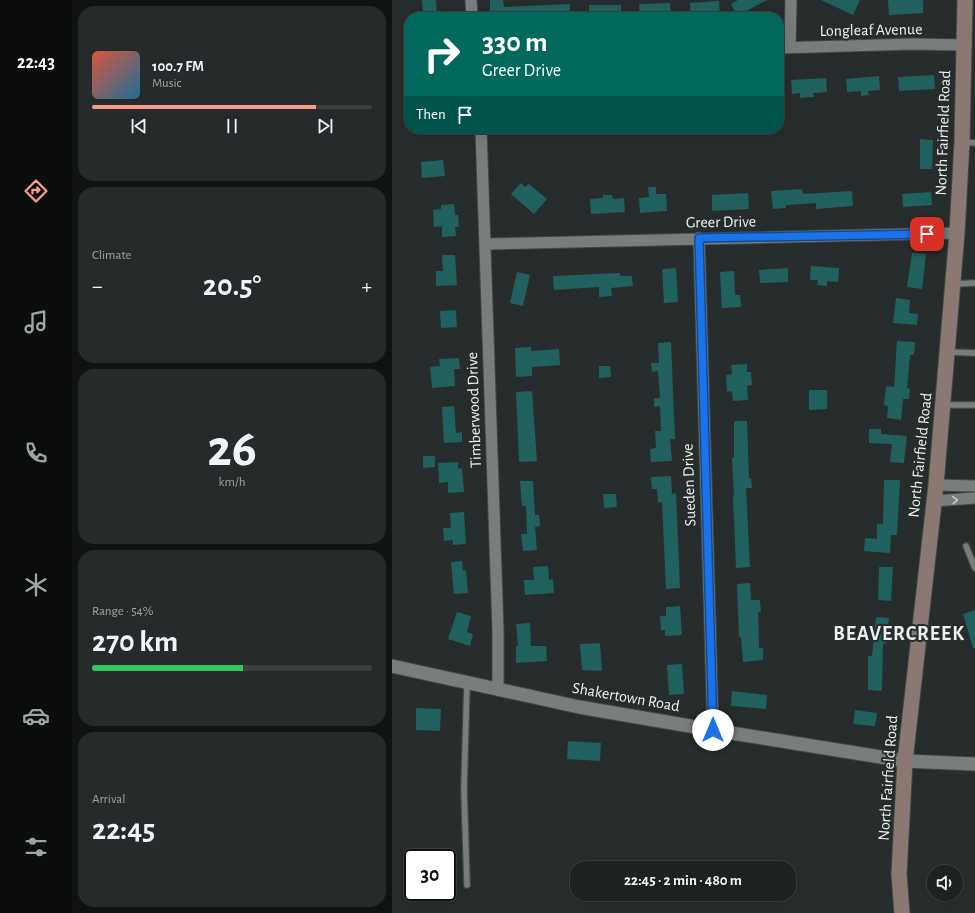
<!DOCTYPE html>
<html lang="en">
<head>
<meta charset="utf-8">
<style>
  :root { --surface:#1d2221; --page:#252a2a; --text:#f1f3f6; --muted:#a0a4a5; --line:#3b3f3f; --accent:#f49d8c }
  body { margin:0; font-family:"Alegreya Sans",sans-serif; background:var(--page); color:var(--text); height:100vh; display:flex; flex-direction:column; font-size:15px; white-space:nowrap }
  * { box-sizing:border-box; margin:0 }
  p { font-size:13px; color:var(--muted) }
  .icon { flex:none; width:22px; height:22px; fill:none; stroke:currentColor; stroke-width:2; stroke-linecap:round; stroke-linejoin:round }
  .map { position:relative; flex:1; overflow:hidden }
  .sheet { display:flex; flex-direction:column; gap:6px; padding:6px; background:#101312; width:320px }
  .sheet>* { flex:none }
  .hud { position:absolute; left:12px; top:12px; width:380px; height:122px; border-radius:16px; box-shadow:0 4px 16px #0002,0 0 0 1px var(--line); background:#00695c; color:#fff; overflow:hidden }
  .fabs { position:absolute; left:535px; top:865px; display:grid; gap:8px }
  .fabs a { display:grid; place-items:center; width:36px; height:36px; border-radius:50%; background:var(--surface); box-shadow:0 4px 16px #0002,0 0 0 1px var(--line); font-size:20px }
  .speed { position:absolute; left:12px; top:849px; display:flex; gap:8px; font-size:20px; font-weight:700; text-align:center }
  .speed>* { display:grid; place-content:center; width:52px; height:52px; border-radius:50%; background:var(--surface); box-shadow:0 4px 16px #0002,0 0 0 1px var(--line); line-height:1 }
  .speed .limit { border:2px solid #111; border-radius:6px; background:#fff; color:#111 }
  .pin { position:absolute; display:grid; place-items:center; width:34px; height:34px; color:#fff; margin:-17px; border-radius:8px; box-shadow:0 2px 6px #0006 }
  .me { position:absolute; width:44px; margin:-22px; rotate:0deg; stroke-linejoin:round; filter:drop-shadow(0 0 3px #0008) }
  .turn { display:flex; align-items:center; gap:14px; height:84px; padding:0 12px; font-size:18px }
  .turn .icon { width:52px; height:52px; stroke-width:2.5 }
  .turn b { display:block; font-size:28px; line-height:34px }
  .then { display:flex; align-items:center; height:38px; padding:0 12px; background:#0003; gap:8px; font-size:15px }
  .big { font-size:30px; font-weight:600; line-height:1.1 }
  .sheet .widget { flex:1; display:flex; flex-direction:column; justify-content:center; gap:6px; min-width:0; padding:0 14px; border-radius:16px; background:var(--page) }
  .sheet .dial { align-items:center; gap:0 }
  .dial b { font-size:52px; line-height:1 }
  .song { display:flex; align-items:center; gap:12px }
  .cover { width:48px; height:48px; border-radius:6px; background:linear-gradient(135deg,hsl(10 70% 55%),hsl(200 70% 35%)) }
  .played { height:4px; border-radius:2px; background:linear-gradient(90deg,var(--accent) 80%,var(--line) 80%) }
  .keys { display:flex; justify-content:space-around; direction:ltr }
  .heat { display:flex; justify-content:space-between; align-items:center; font-size:22px; direction:ltr }
  .charge { height:6px; border-radius:3px; background:linear-gradient(90deg,#34c759 54%,var(--line) 0) }
  .trip { position:absolute; left:178px; top:861px; width:226px; height:40px; border-radius:16px; background:var(--surface); box-shadow:0 4px 16px #0002,0 0 0 1px var(--line); font-weight:600; line-height:40px; text-align:center }
  main { display:flex; flex:1; min-height:0 }
  .dock { display:flex; flex-direction:column; width:72px; justify-content:space-around; align-items:center; background:#0c0e0d; color:var(--muted) }
  .dock .icon { width:28px; height:28px }
  .dock .on { color:var(--accent) }
  .dock b { font-size:18px; color:var(--text) }
  .map>svg:first-child { display:block }
</style>
</head>
<body>
<main>
<nav class="dock">
<b>22:43</b>
<svg class="icon on" aria-label="directions" viewBox="0 0 24 24"><path d="M12 3l9 9-9 9-9-9zM9 14v-3h6M13 9l2 2-2 2"/></svg>
<svg class="icon" aria-label="music" viewBox="0 0 24 24"><path d="M9 18V5l10-2v13"/><circle cx="6" cy="18" r="3"/><circle cx="16" cy="16" r="3"/></svg>
<svg class="icon" aria-label="phone" viewBox="0 0 24 24"><path d="M5 4h4l2 5-3 2q2 4 5 5l2-3 5 2v4C11 20 4 13 5 4z"/></svg>
<svg class="icon" aria-label="climate" viewBox="0 0 24 24"><path d="M12 3v18M4 7l16 10M4 17L20 7"/></svg>
<svg class="icon" aria-label="car" viewBox="0 0 24 24"><path d="M5 17H2v-5l4-1 3-4h7l3 4 3 1v5h-3M9 17h6M6 11h13"/><circle cx="7" cy="17" r="2"/><circle cx="17" cy="17" r="2"/></svg>
<svg class="icon" aria-label="filters" viewBox="0 0 24 24"><path d="M4 7h16M4 17h16"/><circle cx="9" cy="7" r="2"/><circle cx="15" cy="17" r="2"/></svg>
</nav>
<section class="sheet">
<div class="widget">
<div class="song"><i class="cover"></i><div><b>100.7 FM</b><p>Music</p></div></div>
<div class="played"></div>
<div class="keys"><svg class="icon" aria-label="previous" viewBox="0 0 24 24"><path d="M18 5L8 12l10 7zM5 5v14"/></svg><svg class="icon" aria-label="pause" viewBox="0 0 24 24"><path d="M8 5v14M16 5v14"/></svg><svg class="icon" aria-label="next" viewBox="0 0 24 24"><path d="M6 5l10 7-10 7zM19 5v14"/></svg></div>
</div>
<div class="widget"><p>Climate</p>
<div class="heat"><a>−</a><b class="big">20.5°</b><a>+</a></div>
</div>
<div class="widget dial"><b>26</b><p>km/h</p></div>
<div class="widget"><p>Range · 54%</p><b class="big">270 km</b><div class="charge"></div></div>
<div class="widget"><p>Arrival</p><b class="big">22:45</b></div>
</section>
<div class="map">
<svg width="583" height="913" viewBox="0 0 583 913">
  <rect width="100%" height="100%" fill="#272d2c"/>
  <path fill="#20615e" d="M30,0H44L45,14L31,15Z
    M98,0H111L112,7L178,4V17H98Z
    M346,0H375L345,16L339,4Z
    M429,0H468L461,15Z
    M496,0H531V13L497,15Z
    M327,1L328,17H299L298,3Z
    M278,3L279,17H248L247,4Z
    M197,5H229V17H197Z
    M542,75L543,89L507,91L506,77Z
    M487,76L488,90L476,91L477,95L469,96V91L455,92L454,79Z
    M434,78L435,92L421,93L422,97L408,98V93L400,94L399,80Z
    M528,139L541,140L540,169H528Z
    M51,160L53,176L30,178L29,162Z
    M129,183L133,187L137,184L155,199L142,214L119,194Z
    M256,187H264V194H274L275,211L248,213L247,198L257,197Z
    M410,189L411,194L460,191L461,206L424,209V203L394,205V208L381,209L379,191Z
    M539,192L540,205L511,207L510,194Z
    M356,193L357,209L320,211V195Z
    M211,195H220L221,199L232,198L233,212L199,214L198,199L211,198Z
    M62,204L63,215H66L67,227H63L64,236L50,237V226L42,227L41,210L49,209V205Z
    M520,253L534,254L530,289L515,287Z
    M50,255H63L65,285L44,286V271H51Z
    M419,266L447,268L446,282L435,281V286L425,285L426,280H418Z
    M284,268L286,302L272,303L270,269Z
    M396,268V282L368,283L367,270Z
    M342,271L343,295H348L349,307L330,308L328,272Z
    M125,272L138,275L131,306L118,303Z
    M228,273V276H240L241,286L219,288L220,296L207,297V287L162,290L161,276Z
    M504,298L518,300L517,313L526,314L525,325L501,323Z
    M64,310L65,327L49,328L48,311Z
    M505,341L523,342L522,355H518L515,388L518,389L517,399H511L509,420L495,418L496,406L492,405L494,386L502,387Z
    M279,342L283,439H278L280,461L259,462L258,449L264,448L263,431H269L268,406L262,407V398H268L266,371L260,372L259,363H267L266,343Z
    M139,347V351L167,349L168,365L140,367V376L124,377L123,348Z
    M67,358L68,369H62L63,386L40,388L38,367L48,366L47,359Z
    M355,364V372H359L360,385L355,386L356,400L341,401L340,391L335,392L334,375L340,374L339,365Z
    M207,366H218L219,377L207,378Z
    M417,390H435V409L417,410Z
    M140,391L145,461L127,462L124,392Z
    M62,406L64,433L70,432V442L52,443L50,407Z
    M342,421H355L357,479L359,478L360,488H354L358,567L344,568L341,496H342L340,458L342,457Z
    M477,429H489V434L515,436L512,463L498,462L500,444L477,443Z
    M31,456H43V467L31,468Z
    M66,462V469L70,468L72,492L56,493V482L47,483L46,463Z
    M279,476L280,494L284,493L288,588L274,589L270,502L266,503L265,489H260L259,477Z
    M492,480H508L505,535H499L498,553L472,551L473,538L485,539V524H491Z
    M128,481H141L143,515H147L148,526L143,527L145,550L131,551L129,534H135L134,506H130Z
    M211,494H224L225,507L212,508Z
    M72,512L74,544L61,545V540L52,541L51,528H59L58,513Z
    M70,561L71,571L74,570L76,593L62,594L59,562Z
    M156,566L157,580L161,579L162,593L133,595L132,580H142L141,567Z
    M487,567H501L499,601L486,600Z
    M358,583L359,600H368L369,612H366L367,648H371V660L351,662L349,637H347L345,584Z
    M288,606L290,635L273,636V630H269L268,616H274V607Z
    M583,610V648H581L571,614Z
    M65,612L79,616L75,632L81,634L78,646L56,639Z
    M484,617L497,618L494,644L491,643L490,691L476,690V656H480Z
    M138,623L139,646H154L155,661L124,663V646H126L124,624Z
    M208,643L210,671L190,670L188,644Z
    M290,664L292,694L277,695L275,665Z
    M340,691L375,695L374,709L339,706Z
    M24,708L49,709L48,731L24,730Z
    M463,710L485,713L483,726L461,724Z
    M176,741L209,743L208,761L175,759Z"/>
  <g fill="none" stroke-linecap="round" stroke-linejoin="round">
    <defs>
      <path id="service" d="M571,142L583,143
        M562,284L583,283
        M556,352L583,353
        M552,405H583
        M574,546L583,568
        M75,885L72,789L75,683"/>
      <path id="minor" d="M79,0L80,17
        M398,47L399,0
        M387,48L521,44L572,45
        M89,129L106,631V690
        M307,238L321,730
        M93,244L565,233
        M544,485L583,486
        M542,501L583,498"/>
      <path id="tertiary" d="M0,666L187,707L321,730L513,761L583,764"/>
      <path id="secondary" d="M510,913L507,874L513,761L544,485L565,233L570,142L573,0"/>
    </defs>
    <use href="#service" stroke="#454a49" stroke-width="8"/>
    <use href="#minor" stroke="#454a49" stroke-width="13"/>
    <use href="#tertiary" stroke="#454a49" stroke-width="15"/>
    <use href="#secondary" stroke="#454a49" stroke-width="17"/>
    <use href="#service" stroke="#777e7d" stroke-width="5.5"/>
    <use href="#minor" stroke="#777e7d" stroke-width="11"/>
    <use href="#tertiary" stroke="#777e7d" stroke-width="13"/>
    <use href="#secondary" stroke="#8a7873" stroke-width="15"/>
  </g>
  <defs><path id="oneway-chevron" d="M-2-3.5L2.5 0L-2 3.5" fill="none" stroke-width="1.6" stroke-linecap="round" stroke-linejoin="round"/></defs>
  <use stroke="#cacece" href="#oneway-chevron" transform="translate(563 500) rotate(-4)"/>
  <g fill="none" stroke-linecap="round" stroke-linejoin="round">
    <defs>
      <path id="route" d="M321,730L307,238L535,234"/>
    </defs>
    <use href="#route" stroke="#114b97" stroke-width="10"/>
    <use href="#route" stroke="#1a73e8" stroke-width="7"/>
  </g>
  <g text-anchor="middle" dominant-baseline="central" stroke-width="4" stroke-linejoin="round" paint-order="stroke">
    <g font-size="16" fill="#eef1f1" stroke="#272d2c">
      <text transform="translate(479 30) rotate(-1)">Longleaf Avenue</text>
      <text transform="translate(551 133) rotate(-88)">North Fairfield Road</text>
      <text transform="translate(329 222) rotate(-1)">Greer Drive</text>
      <text transform="translate(82 410) rotate(-92)">Timberwood Drive</text>
      <text transform="translate(528 455) rotate(-84)">North Fairfield Road</text>
      <text transform="translate(297 485) rotate(-92)">Sueden Drive</text>
      <text transform="translate(234 697) rotate(10)">Shakertown Road</text>
      <text transform="translate(496 778) rotate(-86)">North Fairfield Road</text>
    </g>
    <g font-size="20" font-weight="bold" letter-spacing="1" fill="#eef1f1" stroke="#272d2c">
      <text x="507" y="634">BEAVERCREEK</text>
    </g>
  </g>
</svg>
<div class="fabs">
<a><svg class="icon" aria-label="sound" viewBox="0 0 24 24"><path d="M4 9h4l5-4v14l-5-4H4zM17 9q2 3 0 6"/></svg></a>
</div>
<div class="speed"><div class="limit">30</div></div>
<div class="pin" style="left:535px;top:234px;background:#d93025"><svg class="icon" aria-label="arrive" viewBox="0 0 24 24"><path d="M6 21V4h12l-3 4 3 4H6"/></svg></div>
<svg class="me" style="left:321px;top:730px" viewBox="-20 -20 40 40"><circle r="19" fill="#fff"/><path d="M0-13L10 11 0 6-10 11z" fill="#1a73e8"/></svg>
<div class="trip">22:45 · 2 min · 480 m</div>
<div class="hud">
<div class="turn"><svg class="icon" aria-label="right" viewBox="0 0 24 24"><path d="M7 20v-9h11M14 6l5 5-5 5"/></svg><div><b>330 m</b>Greer Drive</div></div>
<div class="then">Then<svg class="icon" aria-label="arrive" viewBox="0 0 24 24"><path d="M6 21V4h12l-3 4 3 4H6"/></svg></div>
</div>
</div>
</main>
</body>
</html>
